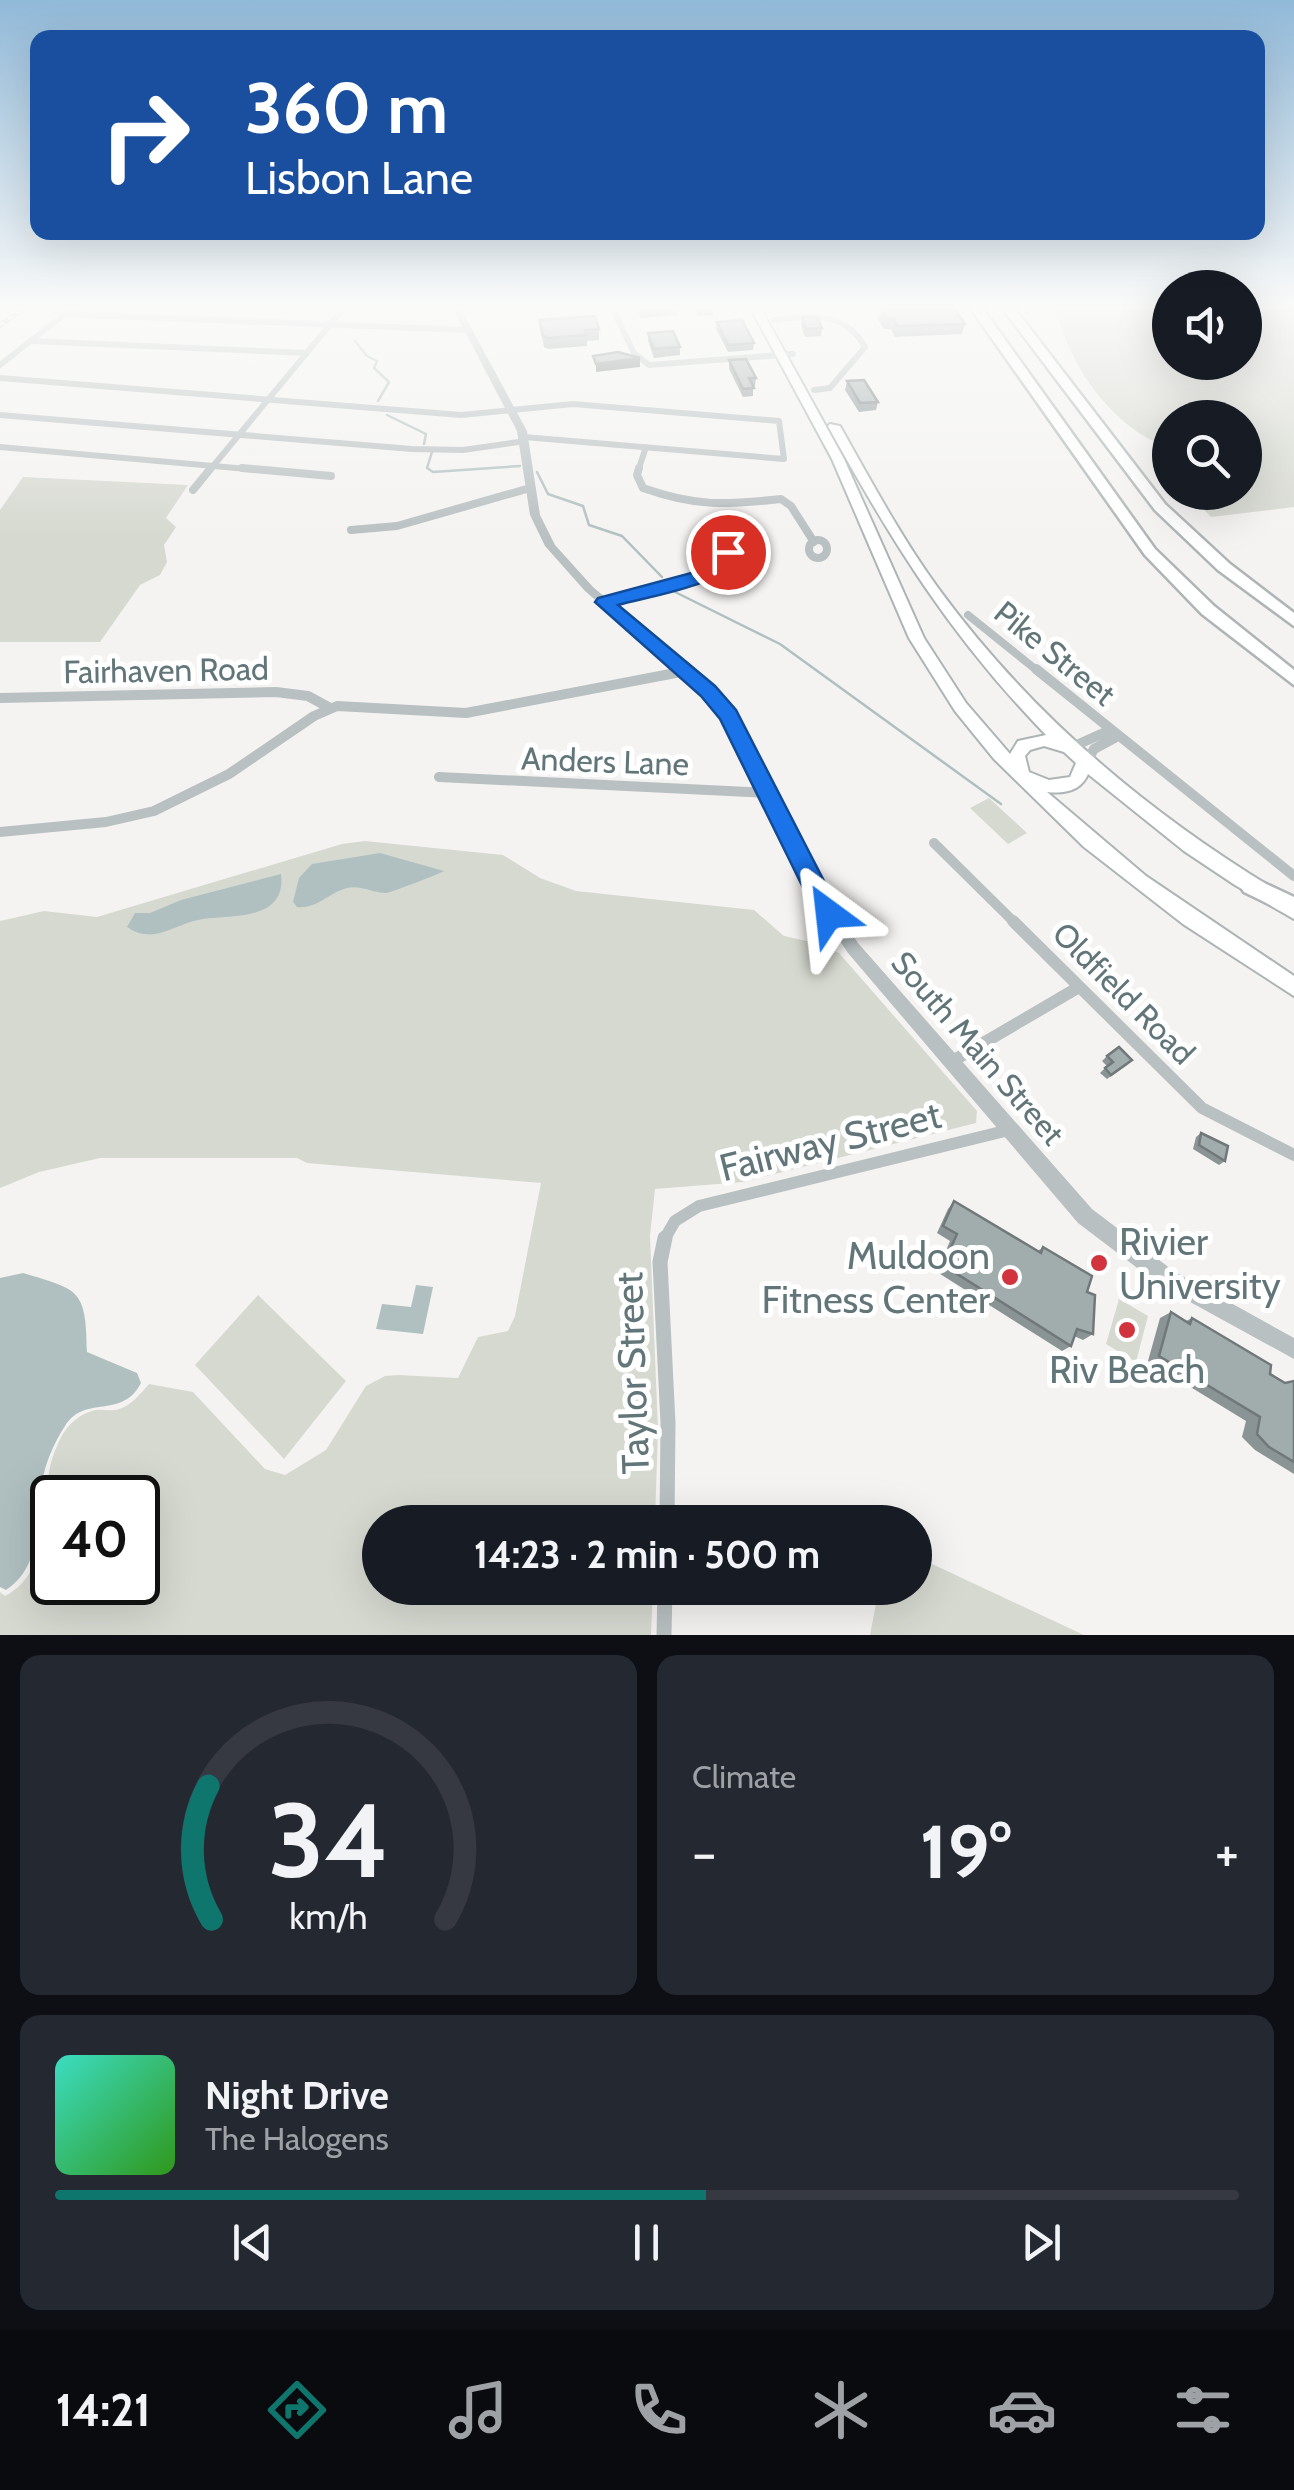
<!DOCTYPE html>
<html lang="en">
<head>
<meta charset="utf-8">
<style>
  :root { --surface:#171b24; --page:#242831; --text:#f1f3f6; --muted:#9ea1a6; --line:#363941; --accent:#0f766e }
  body { margin:0; font-family:Cabin,sans-serif; background:var(--page); color:var(--text); height:100vh; display:flex; flex-direction:column; font-size:38px; white-space:nowrap }
  * { box-sizing:border-box; margin:0 }
  p { font-size:32px; color:var(--muted) }
  .icon { flex:none; width:55px; height:55px; fill:none; stroke:currentColor; stroke-width:2; stroke-linecap:round; stroke-linejoin:round }
  .map { position:relative; height:1635px; overflow:hidden }
  .details { display:flex; flex-direction:column; gap:20px; padding:20px; background:#0d0f14; flex:1 }
  .details>* { flex:none }
  .guide { position:absolute; left:30px; top:30px; width:1235px; height:210px; border-radius:20px; box-shadow:0 10px 40px #0002; background:#1a4fa0; color:#fff; overflow:hidden }
  .buttons { position:absolute; left:1152px; top:270px; display:grid; gap:20px }
  .buttons a { display:grid; place-items:center; width:110px; height:110px; border-radius:50%; background:var(--surface); box-shadow:0 10px 40px #0002; font-size:50px }
  .speed { position:absolute; left:30px; top:1475px; display:flex; gap:20px; font-size:50px; font-weight:700; text-align:center }
  .speed>* { display:grid; place-content:center; width:130px; height:130px; border-radius:50%; background:var(--surface); box-shadow:0 10px 40px #0002; line-height:1 }
  .speed .limit { border:5px solid #111; border-radius:15px; background:#fff; color:#111 }
  .pin { position:absolute; display:grid; place-items:center; width:85px; height:85px; color:#fff; margin:-42px; border:5px solid #fff; border-radius:50%; box-shadow:0 2px 10px #0007 }
  .me { position:absolute; width:110px; margin:-55px; rotate:330deg; stroke-linejoin:round; filter:drop-shadow(0 0 8px #0008) }
  .turn { display:flex; align-items:center; gap:35px; height:210px; padding:0 50px; font-size:45px }
  .turn .icon { width:130px; height:130px; stroke-width:2.5 }
  .turn b { display:block; font-size:70px; line-height:85px }
  .big { font-size:75px; font-weight:800; line-height:1.1 }
  .details .card { flex:1; display:flex; flex-direction:column; justify-content:center; gap:15px; min-width:0; padding:0 35px; border-radius:20px; background:var(--page) }
  .details .dial { align-items:center; gap:0 }
  .dial svg { height:260px; overflow:visible; fill:none; stroke:var(--line); stroke-width:7; stroke-linecap:round; text-anchor:middle }
  .dial text { fill:var(--text); stroke:none }
  .song { display:flex; align-items:center; gap:30px }
  .cover { width:120px; height:120px; border-radius:15px; background:linear-gradient(135deg,hsl(170 70% 55%),hsl(110 70% 35%)) }
  .played { height:10px; border-radius:5px; background:linear-gradient(90deg,var(--accent) 55%,var(--line) 55%) }
  .keys { display:flex; justify-content:space-around; direction:ltr }
  .heat { display:flex; justify-content:space-between; align-items:center; font-size:55px; direction:ltr }
  .details .tiles { flex:1; display:grid; gap:20px; grid-template-columns:1fr 1fr }
  .card:last-child { grid-column:span 2 }
  .trip { position:absolute; left:362px; top:1505px; width:570px; height:100px; border-radius:50px; background:var(--surface); box-shadow:0 10px 40px #0002; font-weight:800; line-height:100px; text-align:center }
  .menu { display:flex; height:160px; justify-content:space-around; align-items:center; background:#090b0e; color:var(--muted) }
  .menu .icon { width:70px; height:70px }
  .menu .on { color:var(--accent) }
  .menu b { font-size:45px; color:var(--text) }
  .map>svg:first-child { display:block }
</style>
</head>
<body>
<div class="map">
<svg width="1294" height="1635" viewBox="0 0 1294 1635">
  <rect width="100%" height="100%" fill="#f4f3f1"/>
  <path fill="#d6d9d0" fill-rule="evenodd" d="M1056,309H1170V362H1245V309H1294V507L1211,517L1188,493L1245,492V418H1170V473L1163,465L1162,445C1110,424 1068,363 1056,309Z
    M23,477L188,485L166,518L176,527L164,545L167,562L160,575L140,585L100,642H0V510Z
    M989,798L1027,833L1008,844L970,808Z
    M365,841L503,855L540,878L576,891L754,910L784,936L820,944L839,953L977,1111L976,1123L743,1182L655,1189L650,1236L658,1429L655,1522H380V1588H653L651,1635H0V1592L5,1596C58,1569 35,1492 57,1446C64,1428 77,1414 96,1410C104,1409 112,1412 119,1409C132,1405 141,1393 149,1384L193,1392L265,1469L285,1475L326,1450L366,1386L385,1376L398,1375L458,1378L478,1337L508,1331L515,1316L541,1183L307,1163L297,1158H100L39,1172L0,1188V921L44,911L97,917L342,844ZM52,1498H138V1582H52Z
    M258,1295L346,1381L284,1459L195,1365Z
    M1119,1299L1148,1316L1136,1362L1106,1344Z
    M915,1556L1084,1635H870L879,1588H915Z"/>
  <path fill="#b0c0c0" d="M380,853L444,871C439,874 390,893 386,893C373,893 361,885 347,888C328,893 318,909 297,907L293,902L299,878L312,864Z
    M281,874C287,921 232,915 203,919C175,923 154,946 127,927L135,913H150L181,900Z
    M23,1273C80,1290 86,1289 87,1352L137,1373L141,1383C122,1420 85,1394 65,1426C54,1443 45,1463 42,1483C36,1522 42,1566 6,1590L0,1587V1278Z
    M416,1285L433,1287L423,1334L376,1329L382,1304L411,1307Z"/>
  <g fill="none" stroke-linecap="round" stroke-linejoin="round">
    <path stroke="#b0c0c0" stroke-width="2.5" d="M355,341L367,356L377,361L374,368L389,382L378,401
      M387,415L426,434L424,444
      M432,452L427,468L433,472L520,466
      M537,472L548,494L583,506L589,525L622,536L662,577
      M675,592L780,644L1001,804"/>
    <defs>
      <path id="primary" d="M751,309H761L844,459L924,638L966,703L1010,754L1018,741L1046,735C951,637 893,544 828,426L830,424L840,426C871,481 901,537 938,588C1034,719 1155,819 1294,901V919L1235,885L1184,851L1088,774C1081,791 1064,794 1047,792L1146,876L1294,976V996L1183,924L1084,847L994,759L955,711L909,638L832,459ZM1044,746L1064,752L1076,763L1070,777L1049,780L1029,772L1025,756L1030,750Z"/>
      <path id="motorway" d="M971,309H983L1155,549L1214,606L1294,670V685L1202,614L1145,555Z
        M1003,309H1015L1165,504L1230,564L1294,613V626L1218,570L1155,510Z
        M1251,877L1294,897V916L1244,892L1240,886L1244,880Z"/>
    </defs>
    <use href="#primary" stroke="#adb4b5" stroke-width="4"/>
    <use href="#motorway" stroke="#afb5b6" stroke-width="5"/>
    <path stroke="#b9c0c1" stroke-width="6" d="M613,309L634,353L649,365L793,354
      M64,314L467,330
      M774,320C811,316 844,310 865,347L830,388L814,390
      M31,341L307,353
      M0,365L70,310
      M0,378L461,415L573,404L779,421L784,459L524,437
      M0,415L412,449L463,450L525,441
      M0,447L271,471
      M209,471L343,309
      M638,471L646,447"/>
    <path stroke="#b9c0c1" stroke-width="8" d="M242,468L331,476
      M639,468L637,475L643,488C697,507 725,505 781,499L791,506L814,542
      M193,490L211,468
      M351,530L397,526L530,488
      M809 549a9 9 0 1 1 18 0a9 9 0 1 1-18 0Z
      M604,603L717,572L727,560L723,540
      M968,615L1039,672
      M682,672L686,671"/>
    <path stroke="#b9c0c1" stroke-width="10" d="M1036,669L1294,876
      M0,698L276,692L308,696L330,708
      M1070,748L1110,730
      M1086,763L1094,749L1118,736
      M439,777L768,793
      M0,832L106,822L154,811L229,774L314,716L337,706L466,713L686,671
      M934,843L1016,924"/>
    <path stroke="#b9c0c1" stroke-width="12" d="M1013,921L1202,1108L1294,1155
      M951,1062L1079,987
      M664,1240L675,1221L699,1206L1009,1130"/>
    <path stroke="#b9c0c1" stroke-width="15" d="M665,1238L660,1262L668,1423L667,1522
      M664,1635L665,1588"/>
    <path fill="#b9c0c1" fill-rule="evenodd" d="M453,309H461L527,431L540,515L555,545L593,587L712,688L732,713L752,745L820,886L858,943L1092,1209L1175,1272L1294,1338V1359L1161,1286L1078,1223L848,953L809,894L740,746L724,719L704,694L585,591L545,546L530,515L517,431Z"/>
    <use href="#primary" fill="#fff" fill-rule="evenodd"/>
    <use href="#motorway" fill="#fff" fill-rule="evenodd"/>
    <defs>
      <path id="rail" d="M0,325L23,309"/>
    </defs>
    <use href="#rail" stroke="#9ca5a7" stroke-width="5"/>
    <use href="#rail" stroke="#fff" stroke-width="2.5" stroke-dasharray="5" stroke-linecap="butt"/>
  </g>
  <path fill="#8a9495" d="M638,309H677V315L641,318Z
    M695,309H714V315L698,316Z
    M880,309L965,324L962,334L895,337L891,329H884L878,319Z
    M802,317L822,328L821,336L805,337L801,325Z
    M539,320L599,329V340L587,341V346L549,349L544,347Z
    M717,322L754,343L753,350L728,352L716,329Z
    M648,333L680,347V355L654,358L648,341Z
    M729,360L756,378L755,386H753V396L743,397L729,369Z
    M847,381L878,402L876,410L859,412L845,390Z
    M1107,1056L1127,1065L1107,1079L1100,1073L1107,1066L1102,1061Z
    M1201,1133L1225,1161L1219,1165L1193,1149L1196,1137Z
    M954,1201L1038,1251L1043,1247L1087,1292L1093,1334L1083,1340L1074,1336L1071,1346L1062,1351L937,1272L950,1241L937,1233L948,1209Z
    M1171,1312L1186,1321L1192,1318L1285,1383L1294,1381V1474L1255,1450L1242,1437L1246,1421L1148,1361L1160,1318Z"/>
  <path fill="#717879" d="M640,358V367L596,372V364Z"/>
  <path fill="#a1acad" stroke="#717879" stroke-width="2.5" d="M881,309H955L965,324L897,326L893,318H886Z
    M595,316L599,329L585,330L587,335L548,338L543,336L539,320Z
    M802,317H817L822,328L806,329Z
    M742,320L754,343L728,345L717,322Z
    M673,331L680,347L654,349L648,333Z
    M618,352L640,358L596,364L593,356Z
    M746,359L756,378H749L754,388L743,389L729,360Z
    M864,380L878,402L860,403L847,381Z
    M1119,1047L1132,1060L1111,1075L1105,1068L1113,1062L1107,1056Z
    M1201,1133L1228,1146L1225,1161L1199,1145Z
    M954,1201L1041,1253L1043,1247L1092,1276L1087,1292L1095,1295L1093,1334L1077,1329L1071,1346L943,1265L957,1234L943,1226Z
    M1171,1312L1190,1324L1192,1318L1271,1365L1270,1374L1285,1383L1294,1381V1462L1269,1447L1257,1434L1260,1417L1159,1356Z"/>
  <linearGradient id="sky" x2="0" y2="1"><stop stop-color="#91b9d8"/><stop offset="0.57" stop-color="#fafaf9"/><stop offset="1" stop-color="#fafaf9" stop-opacity="0"/></linearGradient>
  <rect width="1294" height="538" fill="url(#sky)"/>
  <path fill="#1a73e8" stroke="#114b97" stroke-width="2.5" d="M728,546L737,552C733,585 648,596 618,605L715,686L736,710L841,914L838,922L829,925L820,922L720,719L701,696L595,602L598,598L710,568L722,548Z"/>
  <g fill="#d1343d" stroke="#fff" stroke-width="4">
    <circle cx="1099" cy="1263" r="10"/>
    <circle cx="1010" cy="1277" r="10"/>
    <circle cx="1127" cy="1330" r="10"/>
  </g>
  <g text-anchor="middle" dominant-baseline="central" stroke-width="10" stroke-linejoin="round" paint-order="stroke">
    <g font-size="32" fill="#62767a" stroke="#fff">
      <text transform="translate(1055 653) rotate(39)">Pike Street</text>
      <text transform="translate(166 670) rotate(-1)">Fairhaven Road</text>
      <text transform="translate(605 761) rotate(2)">Anders Lane</text>
      <text transform="translate(1124 993) rotate(45)">Oldfield Road</text>
      <text transform="translate(978 1048) rotate(49)">South Main Street</text>
    </g>
    <g font-size="38" fill="#62767a" stroke="#fff">
      <text transform="translate(830 1141) rotate(-14)">Fairway Street</text>
      <text transform="translate(632 1373) rotate(-92)">Taylor Street</text>
    </g>
    <g font-size="38" fill="#62767a" stroke="#fff" text-anchor="start">
      <text x="1119" y="1241">Rivier<tspan x="1119" dy="44">University</tspan></text>
      <text x="990" y="1255" text-anchor="end">Muldoon<tspan x="990" dy="44">Fitness Center</tspan></text>
      <text x="1127" y="1369" text-anchor="middle">Riv Beach</text>
    </g>
  </g>
</svg>
<div class="buttons">
<a><svg class="icon" aria-label="sound" viewBox="0 0 24 24"><path d="M4 9h4l5-4v14l-5-4H4zM17 9q2 3 0 6"/></svg></a>
<a><svg class="icon" aria-label="search" viewBox="0 0 24 24"><circle cx="10" cy="10" r="6"/><path d="M15 15l6 6"/></svg></a>
</div>
<div class="speed"><div class="limit">40</div></div>
<div class="pin" style="left:728px;top:552px;background:#d93025"><svg class="icon" aria-label="arrive" viewBox="0 0 24 24"><path d="M6 21V4h12l-3 4 3 4H6"/></svg></div>
<svg class="me" style="left:829px;top:914px" viewBox="-20 -20 40 40"><path d="M0-17L14 15 0 8-14 15z" fill="#1a73e8" stroke="#fff" stroke-width="4"/></svg>
<div class="trip">14:23 · 2 min · 500 m</div>
<div class="guide">
<div class="turn"><svg class="icon" aria-label="right" viewBox="0 0 24 24"><path d="M7 20v-9h11M14 6l5 5-5 5"/></svg><div><b>360 m</b>Lisbon Lane</div></div>
</div>
</div>
<section class="details">
<div class="tiles">
<div class="card dial"><svg viewBox="0 0 100 80">
<path d="M14 69A42 42 0 1 1 86 69"/>
<path d="M14 69A42 42 0 0 1 13 28" stroke="#0f766e"/>
<text x="50" y="56" font-size="32" font-weight="700">34</text>
<text x="50" y="72" font-size="11">km/h</text>
</svg></div>
<div class="card"><p>Climate</p>
<div class="heat"><a>−</a><b class="big">19°</b><a>+</a></div>
</div>
<div class="card">
<div class="song"><i class="cover"></i><div><b>Night Drive</b><p>The Halogens</p></div></div>
<div class="played"></div>
<div class="keys"><svg class="icon" aria-label="previous" viewBox="0 0 24 24"><path d="M18 5L8 12l10 7zM5 5v14"/></svg><svg class="icon" aria-label="pause" viewBox="0 0 24 24"><path d="M8 5v14M16 5v14"/></svg><svg class="icon" aria-label="next" viewBox="0 0 24 24"><path d="M6 5l10 7-10 7zM19 5v14"/></svg></div>
</div>
</div>
</section>
<nav class="menu">
<b>14:21</b>
<svg class="icon on" aria-label="directions" viewBox="0 0 24 24"><path d="M12 3l9 9-9 9-9-9zM9 14v-3h6M13 9l2 2-2 2"/></svg>
<svg class="icon" aria-label="music" viewBox="0 0 24 24"><path d="M9 18V5l10-2v13"/><circle cx="6" cy="18" r="3"/><circle cx="16" cy="16" r="3"/></svg>
<svg class="icon" aria-label="phone" viewBox="0 0 24 24"><path d="M5 4h4l2 5-3 2q2 4 5 5l2-3 5 2v4C11 20 4 13 5 4z"/></svg>
<svg class="icon" aria-label="climate" viewBox="0 0 24 24"><path d="M12 3v18M4 7l16 10M4 17L20 7"/></svg>
<svg class="icon" aria-label="car" viewBox="0 0 24 24"><path d="M5 17H2v-5l4-1 3-4h7l3 4 3 1v5h-3M9 17h6M6 11h13"/><circle cx="7" cy="17" r="2"/><circle cx="17" cy="17" r="2"/></svg>
<svg class="icon" aria-label="filters" viewBox="0 0 24 24"><path d="M4 7h16M4 17h16"/><circle cx="9" cy="7" r="2"/><circle cx="15" cy="17" r="2"/></svg>
</nav>
</body>
</html>
